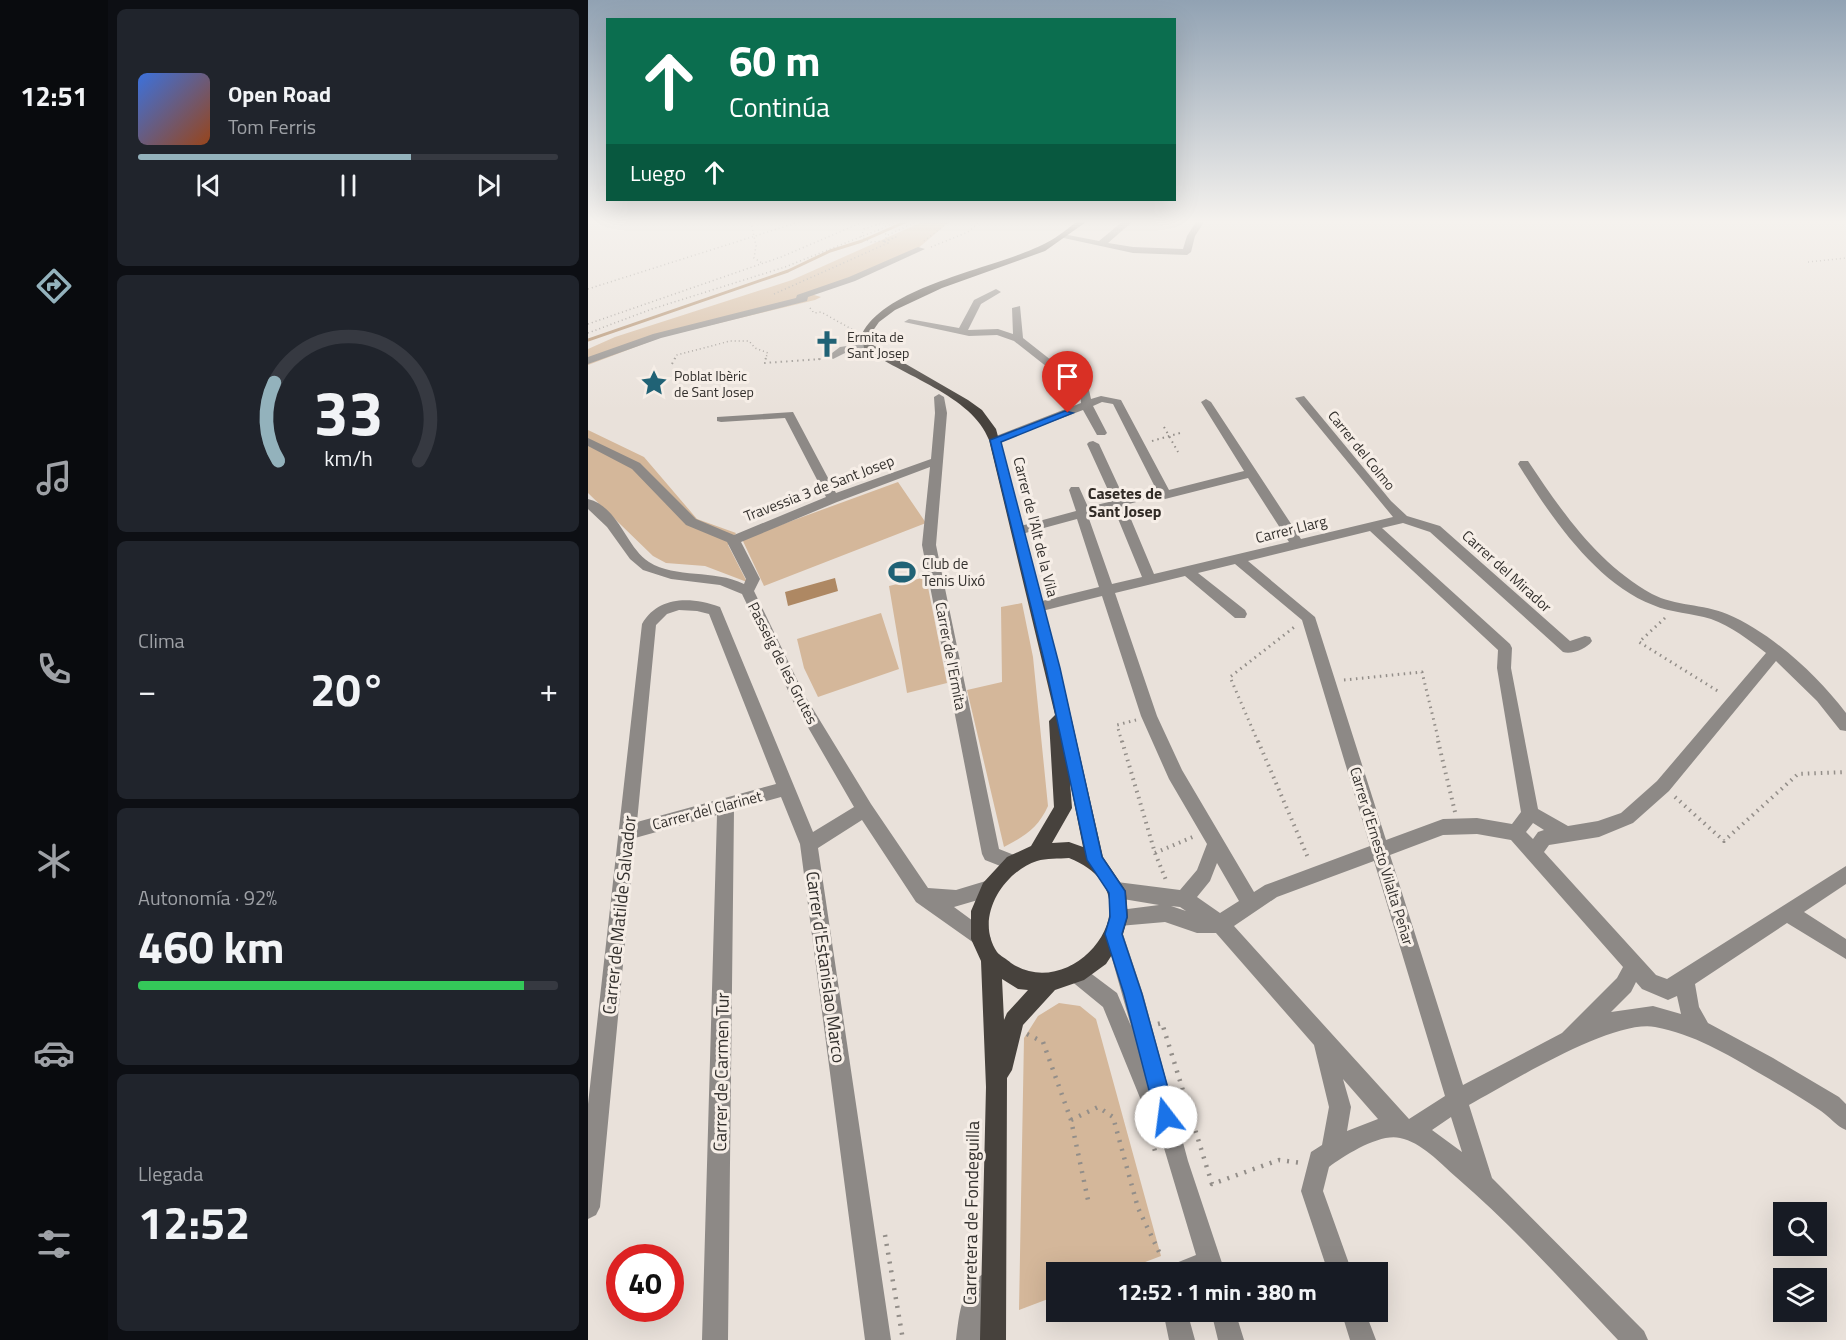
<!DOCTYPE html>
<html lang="es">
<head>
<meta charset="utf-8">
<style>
  :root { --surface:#171b24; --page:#20242c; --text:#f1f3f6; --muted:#9ea1a6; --line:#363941; --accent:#93b2bc }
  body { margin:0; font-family:"Titillium Web",sans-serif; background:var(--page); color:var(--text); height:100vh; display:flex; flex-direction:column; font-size:22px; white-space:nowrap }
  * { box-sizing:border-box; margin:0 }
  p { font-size:20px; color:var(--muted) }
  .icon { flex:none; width:33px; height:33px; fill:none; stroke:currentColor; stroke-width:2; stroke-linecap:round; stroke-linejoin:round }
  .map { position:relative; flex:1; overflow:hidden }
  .sheet { display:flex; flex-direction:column; gap:9px; padding:9px; background:#0d0f14; width:480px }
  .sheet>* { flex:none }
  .banner { position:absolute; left:18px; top:18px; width:570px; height:183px; border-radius:0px; box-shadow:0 6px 24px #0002; background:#0b6e4f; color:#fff; overflow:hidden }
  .controls { position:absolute; left:1185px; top:1202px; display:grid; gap:12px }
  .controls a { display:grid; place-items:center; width:54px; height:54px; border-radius:0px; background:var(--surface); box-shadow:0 6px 24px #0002; font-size:30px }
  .speed { position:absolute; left:18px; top:1244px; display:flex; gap:12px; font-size:30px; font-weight:700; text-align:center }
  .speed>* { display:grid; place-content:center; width:78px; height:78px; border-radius:50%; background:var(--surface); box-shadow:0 6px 24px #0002; line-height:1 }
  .speed .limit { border:9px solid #d22; background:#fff; color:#111 }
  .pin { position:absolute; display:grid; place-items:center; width:51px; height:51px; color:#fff; margin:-62px -26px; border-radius:50% 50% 50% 0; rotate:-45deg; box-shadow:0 0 6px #0007 }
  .pin .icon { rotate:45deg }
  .me { position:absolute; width:66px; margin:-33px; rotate:345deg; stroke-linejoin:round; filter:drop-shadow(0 0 4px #0008) }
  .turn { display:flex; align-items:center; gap:21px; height:126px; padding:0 24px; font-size:27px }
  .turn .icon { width:78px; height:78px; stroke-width:2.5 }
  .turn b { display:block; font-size:42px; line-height:51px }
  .then { display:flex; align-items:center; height:57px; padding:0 24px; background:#0003; gap:12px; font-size:22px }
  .big { font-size:45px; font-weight:700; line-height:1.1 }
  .sheet .card { flex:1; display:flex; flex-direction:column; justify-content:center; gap:9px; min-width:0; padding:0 21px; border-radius:9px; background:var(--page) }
  .sheet .dial { align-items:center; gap:0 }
  .dial svg { height:156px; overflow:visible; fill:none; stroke:var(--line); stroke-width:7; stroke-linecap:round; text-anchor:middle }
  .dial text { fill:var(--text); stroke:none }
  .song { display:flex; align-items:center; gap:18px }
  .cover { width:72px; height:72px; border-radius:9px; background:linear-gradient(135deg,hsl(220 70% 55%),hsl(20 70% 35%)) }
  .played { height:6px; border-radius:3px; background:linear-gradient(90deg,var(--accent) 65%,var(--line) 65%) }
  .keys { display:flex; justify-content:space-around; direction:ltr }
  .heat { display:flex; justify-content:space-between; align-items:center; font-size:33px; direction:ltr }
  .charge { height:9px; border-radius:4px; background:linear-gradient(90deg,#34c759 92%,var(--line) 0) }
  .trip { position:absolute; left:458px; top:1262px; width:342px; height:60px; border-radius:0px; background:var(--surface); box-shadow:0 6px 24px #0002; font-weight:700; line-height:60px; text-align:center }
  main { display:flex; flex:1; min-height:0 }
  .tab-bar { display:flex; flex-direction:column; width:108px; justify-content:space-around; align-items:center; background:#090b0e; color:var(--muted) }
  .tab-bar .icon { width:42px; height:42px }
  .tab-bar .current { color:var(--accent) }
  .tab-bar b { font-size:27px; color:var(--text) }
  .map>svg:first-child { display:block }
</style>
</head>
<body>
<main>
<nav class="tab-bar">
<b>12:51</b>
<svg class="icon current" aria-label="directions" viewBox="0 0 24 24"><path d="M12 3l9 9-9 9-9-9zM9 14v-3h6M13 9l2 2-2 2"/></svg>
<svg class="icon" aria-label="music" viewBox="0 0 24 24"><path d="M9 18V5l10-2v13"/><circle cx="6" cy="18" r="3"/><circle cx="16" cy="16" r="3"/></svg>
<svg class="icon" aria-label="phone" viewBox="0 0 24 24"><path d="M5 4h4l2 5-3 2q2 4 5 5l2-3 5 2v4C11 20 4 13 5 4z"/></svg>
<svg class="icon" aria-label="climate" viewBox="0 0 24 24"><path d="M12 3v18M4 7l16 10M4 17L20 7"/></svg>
<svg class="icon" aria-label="car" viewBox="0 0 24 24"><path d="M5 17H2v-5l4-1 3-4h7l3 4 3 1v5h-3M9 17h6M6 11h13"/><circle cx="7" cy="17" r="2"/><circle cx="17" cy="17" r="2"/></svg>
<svg class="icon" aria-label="filters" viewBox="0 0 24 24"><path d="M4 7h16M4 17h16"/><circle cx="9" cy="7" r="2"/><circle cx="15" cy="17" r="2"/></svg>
</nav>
<section class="sheet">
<div class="card">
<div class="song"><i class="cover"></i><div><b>Open Road</b><p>Tom Ferris</p></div></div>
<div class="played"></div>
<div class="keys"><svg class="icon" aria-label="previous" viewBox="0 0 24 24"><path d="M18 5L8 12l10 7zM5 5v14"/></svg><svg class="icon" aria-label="pause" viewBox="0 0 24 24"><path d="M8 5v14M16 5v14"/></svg><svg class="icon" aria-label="next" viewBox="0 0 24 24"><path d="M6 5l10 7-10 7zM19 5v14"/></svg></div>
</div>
<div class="card dial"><svg viewBox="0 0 100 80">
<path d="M14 69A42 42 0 1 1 86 69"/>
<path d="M14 69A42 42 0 0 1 12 29" stroke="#93b2bc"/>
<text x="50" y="56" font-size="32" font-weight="700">33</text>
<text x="50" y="72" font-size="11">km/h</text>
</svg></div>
<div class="card"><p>Clima</p>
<div class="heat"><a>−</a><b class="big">20°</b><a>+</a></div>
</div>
<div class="card"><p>Autonomía · 92%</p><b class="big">460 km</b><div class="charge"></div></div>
<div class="card"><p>Llegada</p><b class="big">12:52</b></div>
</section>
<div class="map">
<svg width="1258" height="1340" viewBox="0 0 1258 1340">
  <rect width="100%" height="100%" fill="#e9e1da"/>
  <path fill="#d4b79a" d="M334,222H361L328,250L223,294L233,297L227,300L74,337L0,365V349L27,337L204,280Z
    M0,430L56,457L109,519L148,533L140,545L159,582L117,566L78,563L65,556L0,493Z
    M310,482L338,523L176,586L154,539Z
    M338,577L359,683L319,693L301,586Z
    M434,603L445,657L460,806C450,828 437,836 416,847L379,690L414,682L413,607Z
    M293,613L311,669L230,697L216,668L209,639Z
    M471,1003L492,1006L508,1019L573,1256L531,1272H468V1296L431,1310L436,1038L450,1016Z"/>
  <path fill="#ae8863" d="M247,578L250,591L200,606L197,592Z"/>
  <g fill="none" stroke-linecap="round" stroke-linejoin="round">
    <path stroke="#ae8863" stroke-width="3" d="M0,340L200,271L242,251L274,241L317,222"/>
    <path stroke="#938e89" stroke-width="1.5" stroke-dasharray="1 3" stroke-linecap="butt" d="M163,222L168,246L166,258L174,263
      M292,222L288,225L303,222
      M288,225L276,229L273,237L283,242L296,241
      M290,230L308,222
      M336,241L361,222
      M343,247L380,232L392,222
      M1220,262L1258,258
      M0,289L211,222
      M186,294L300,243L297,242L308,237L296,241L300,235L328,222
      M222,308L226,313L233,312L267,331
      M0,324L193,257L275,222
      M0,333L64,309L197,267L290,230L300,235
      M87,359L89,355L142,341H161L167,348L180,353L177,359
      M230,359H234"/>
    <path stroke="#938e89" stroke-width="2" stroke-dasharray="1.5 4" stroke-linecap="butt" d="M178,358L176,363L234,359
      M84,364L87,358
      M576,427L590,452
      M564,441L592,433"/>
    <path stroke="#938e89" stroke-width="3" stroke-dasharray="1.5 4.5" stroke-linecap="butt" d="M1077,618L1051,642L1133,693
      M756,680L834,672L851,742
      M534,742L529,725L548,720
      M670,742L642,677L709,625"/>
    <path stroke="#938e89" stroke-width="4" stroke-dasharray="1.5 5" stroke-linecap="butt" d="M534,741L567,853L578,880
      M670,741L721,860
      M850,741L867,812
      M1087,797L1136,841L1210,774L1258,772
      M567,853L607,836"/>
    <path stroke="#938e89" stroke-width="4.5" stroke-dasharray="2 7" stroke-linecap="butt" d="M570,1024L574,1023L624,1184L691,1160L713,1163
      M439,1034L455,1042L483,1120L500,1200
      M483,1120L510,1107L525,1117L550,1208L573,1256
      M558,1123L567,1151
      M297,1235L315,1340"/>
    <path fill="#8d8986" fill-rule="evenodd" d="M534,222H544L520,243L545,247L595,249L599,236L608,222H616L607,236L603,252L599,255L545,253L471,237L475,234L511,241Z
      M330,247L337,249L267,281L220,297L219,301L73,338L0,364V357L65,334L208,298L209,295L261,277Z
      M408,289L413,292L393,304L380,330L410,329L425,334L424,308L432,306L435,338L501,390L503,399L513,396L533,400L581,490L656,471L613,402L618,399L623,402L713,539L805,517L707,398L716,396L803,501L819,516L852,526L982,641L997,636L1002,637L1004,641C999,649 983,655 975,652L842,532L815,523L794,528L922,644L924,648L923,668L950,809L980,826L1010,821L1033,813L1069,781L1178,653C1161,640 1143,626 1123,619C1104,613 1083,613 1065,605C1007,583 961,514 930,464L932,461H940C974,512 1010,564 1064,594C1087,606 1115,604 1139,614C1184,633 1229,675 1258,713V731L1252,730L1229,701L1188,661L1081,791L1045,823L1011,837L961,845L956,852L1068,975L1079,979L1258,866V884L1216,912L1258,939V959L1199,923L1107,984L1111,1007L1120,1023L1185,1058L1251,1097L1258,1104V1130C1248,1126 1242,1117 1233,1111C1213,1098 1192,1085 1171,1073C1139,1054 1105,1034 1067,1027C1025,1019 921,1083 881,1105L904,1178L1056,1331L1060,1340H1030C977,1284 926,1227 868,1177C852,1163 833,1142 812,1138C792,1133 757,1155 741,1167L735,1191L764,1272H740L713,1191L723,1152L734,1145L741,1107L726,1045L628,933H609L577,922L531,926L524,923L522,917L524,911L571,905L523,897L520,891L523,885L529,882L592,890L609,870L619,844L581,779L553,716L514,596L450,612L443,607L450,602L511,587L489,519L430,535L424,531L425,528L488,511L481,490L483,487H491L500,507L525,501L499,444L501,442L505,441L511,444L536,498L568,489L525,404L514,402L505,406L519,433L517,435H509L495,410L411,442H403V438L493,403L492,393L426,341L409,335L381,336L316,322L321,319L371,328L386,300ZM660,478L701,542L566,574L537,505L571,496L577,499ZM526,509L554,577L524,584L500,516ZM782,531L910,650L909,668L933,812L924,824L889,818L855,819L798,840L727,617L660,561ZM647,564L714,620L782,846L677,885L666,892L594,770L569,716L527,593L597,576L647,618H657L659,614L657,610L610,573ZM945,823L956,830L950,832L945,839L938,832ZM889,834L923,840L1035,967L1029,978L974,1033L875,1085L802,855L855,835ZM786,861L857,1096L821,1119L646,926L689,897ZM629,863L651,901L632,913L609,897L622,881ZM583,906L592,907L598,911ZM1048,982L1054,989L1080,1000L1089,996L1093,1014L1065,1006L1023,1012L1043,992ZM755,1079L790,1119L759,1131L763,1107ZM863,1117L874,1152L844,1130Z
      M280,343L284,344V348L259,352L245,359L240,356L252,347Z
      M351,394L356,397L359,413L348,545L411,849L431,857L434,863L431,869L425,871L397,860L394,854L334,545L342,467L249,502L153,542L172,579L166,591L217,696L283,804L340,888L368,890L401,880L407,883L410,889L407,895L366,907L400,932L403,939L400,946L393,948L328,902L274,820L230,848L303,1340H277L212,844L193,797L146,810L140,1340H114L129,815L47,838L12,1207L8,1215L0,1219V1104L54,624C71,595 104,597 132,607L225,832L266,807L206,703L154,594L132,585L83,579L55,570L42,559L19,527L0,509V499C31,507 37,546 61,562C88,579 126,569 156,584L158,579L139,542L98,525L44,469L0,446V438L52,463L108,519L146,535L238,497L197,418L133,422L129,421V417L205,412L248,493L343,459L347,413L346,397ZM91,610L109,611L121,614L188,784L49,822L68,625L79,614Z
      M526,925L533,927L535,934L555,994L600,1161L637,1272H585L588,1263L608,1255L567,1118L559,1115L515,1007L482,980L479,973L482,966L489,963L529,993L543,1026L517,934L519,927Z
      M406,1268L415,1271L418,1280L415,1289L397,1307L394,1340H368C372,1309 373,1282 406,1268Z
      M575,1311H599L607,1340H581Z
      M623,1311H647L656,1340H630Z
      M753,1311H777L788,1340H762Z"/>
    <path fill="#47423d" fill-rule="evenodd" d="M488,222H498L457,251L354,288L307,310L291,322L284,332L285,345L380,400L394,410L408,429L472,668L515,857L538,891L540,917L533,941L518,964L496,980L467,990L435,1025L424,1070L419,1078L418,1340H392L398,1087L393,961L383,939V911L395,883L419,857L443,846L466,807L461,721L467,715L401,440C385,396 313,375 276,348L274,334C296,288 400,269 445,249C461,243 475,233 488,222ZM482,782L495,847L481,842L464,843L484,808ZM481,858C575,895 486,1006 423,963C419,959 412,956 409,952C386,918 415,872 449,861C458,858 471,859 481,858ZM414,979L430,989L440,990L419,1013L416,1020Z"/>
  </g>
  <linearGradient id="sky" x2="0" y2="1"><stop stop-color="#91a2b3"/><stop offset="0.54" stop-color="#f5f2ee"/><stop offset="1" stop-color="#f5f2ee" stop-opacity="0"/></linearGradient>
  <rect width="1258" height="410" fill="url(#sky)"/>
  <path fill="#1a73e8" stroke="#114b97" stroke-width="1.5" d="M477,411L485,413L413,442L472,668L514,857L537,891L539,917L534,934L554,994L588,1117L585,1124L578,1127L571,1124L568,1117L536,994L517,934L522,917L521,893L499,860L458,668L402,440Z"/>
  <defs>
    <symbol id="church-bare" viewBox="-9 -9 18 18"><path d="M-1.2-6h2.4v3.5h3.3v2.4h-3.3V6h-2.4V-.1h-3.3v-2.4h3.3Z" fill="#206275" stroke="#f6eee7" stroke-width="2.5" paint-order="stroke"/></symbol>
    <symbol id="sight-bare" viewBox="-9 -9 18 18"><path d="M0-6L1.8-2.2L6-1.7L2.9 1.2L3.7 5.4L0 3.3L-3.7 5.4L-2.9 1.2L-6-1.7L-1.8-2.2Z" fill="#206275" stroke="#f6eee7" stroke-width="2.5" paint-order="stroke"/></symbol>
    <symbol id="stadium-bare" viewBox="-9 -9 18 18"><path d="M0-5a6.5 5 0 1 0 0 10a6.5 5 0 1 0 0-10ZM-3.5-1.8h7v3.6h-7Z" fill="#206275" stroke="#f6eee7" stroke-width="2.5" paint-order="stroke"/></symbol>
  </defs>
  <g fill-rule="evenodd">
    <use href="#church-bare" x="220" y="325" width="38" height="38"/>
    <use href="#sight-bare" x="47" y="364" width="38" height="38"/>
    <use href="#stadium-bare" x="295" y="553" width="38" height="38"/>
  </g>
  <g text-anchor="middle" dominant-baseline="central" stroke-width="6" stroke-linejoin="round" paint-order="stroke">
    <g font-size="14" fill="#33302d" stroke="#f6eee7" text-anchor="start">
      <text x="259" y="336">Ermita de<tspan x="259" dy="16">Sant Josep</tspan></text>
      <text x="86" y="375">Poblat Ibèric<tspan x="86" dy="16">de Sant Josep</tspan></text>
    </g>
    <g font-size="14" fill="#33302d" stroke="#f6eee7">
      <text transform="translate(774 450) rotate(51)">Carrer del Colmo</text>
    </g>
    <g font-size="15" fill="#33302d" stroke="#f6eee7">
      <text transform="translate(231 488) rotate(-21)">Travessia 3 de Sant Josep</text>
      <text transform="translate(448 527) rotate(76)">Carrer de l'Alt de la Vila</text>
      <text transform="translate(703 529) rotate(-14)">Carrer Llarg</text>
      <text transform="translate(919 571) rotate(42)">Carrer del Mirador</text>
      <text transform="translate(363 656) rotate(79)">Carrer de l'Ermita</text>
      <text transform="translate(195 663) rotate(63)">Passeig de les Grutes</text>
      <text transform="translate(119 810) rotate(-15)">Carrer del Clarinet</text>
      <text transform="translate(794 856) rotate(73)">Carrer d'Ernesto Vilalta Peñar</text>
    </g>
    <g font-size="15" fill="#33302d" stroke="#f6eee7" text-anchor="start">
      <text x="334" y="563">Club de<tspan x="334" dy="17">Tenis Uixó</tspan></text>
    </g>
    <g font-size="16" font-weight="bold" fill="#312b26" stroke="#f6eee7">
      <text x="537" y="493">Casetes de<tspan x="537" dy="18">Sant Josep</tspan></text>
    </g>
    <g font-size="18" fill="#33302d" stroke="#f6eee7">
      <text transform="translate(31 915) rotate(-84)">Carrer de Matilde Salvador</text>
      <text transform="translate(238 967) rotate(82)">Carrer d'Estanislao Marco</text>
      <text transform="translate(133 1072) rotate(-89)">Carrer de Carmen Tur</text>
      <text transform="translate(383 1213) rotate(-89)">Carretera de Fondeguilla</text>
    </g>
  </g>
</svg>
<div class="controls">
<a><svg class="icon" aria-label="search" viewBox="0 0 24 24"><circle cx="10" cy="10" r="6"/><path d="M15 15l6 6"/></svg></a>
<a><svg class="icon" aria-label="layers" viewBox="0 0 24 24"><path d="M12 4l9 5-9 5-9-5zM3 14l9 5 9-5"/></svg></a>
</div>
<div class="speed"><div class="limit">40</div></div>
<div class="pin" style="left:480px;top:413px;background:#d93025"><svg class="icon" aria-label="arrive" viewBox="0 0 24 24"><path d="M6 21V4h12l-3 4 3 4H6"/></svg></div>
<svg class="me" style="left:578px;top:1117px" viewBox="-20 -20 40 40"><circle r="19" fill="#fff"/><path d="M0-13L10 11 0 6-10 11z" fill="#1a73e8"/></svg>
<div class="trip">12:52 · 1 min · 380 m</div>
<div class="banner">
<div class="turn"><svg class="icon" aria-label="ahead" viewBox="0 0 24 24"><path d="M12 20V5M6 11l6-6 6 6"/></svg><div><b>60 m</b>Continúa</div></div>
<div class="then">Luego<svg class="icon" aria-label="ahead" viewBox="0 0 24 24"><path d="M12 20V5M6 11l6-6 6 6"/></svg></div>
</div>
</div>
</main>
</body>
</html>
